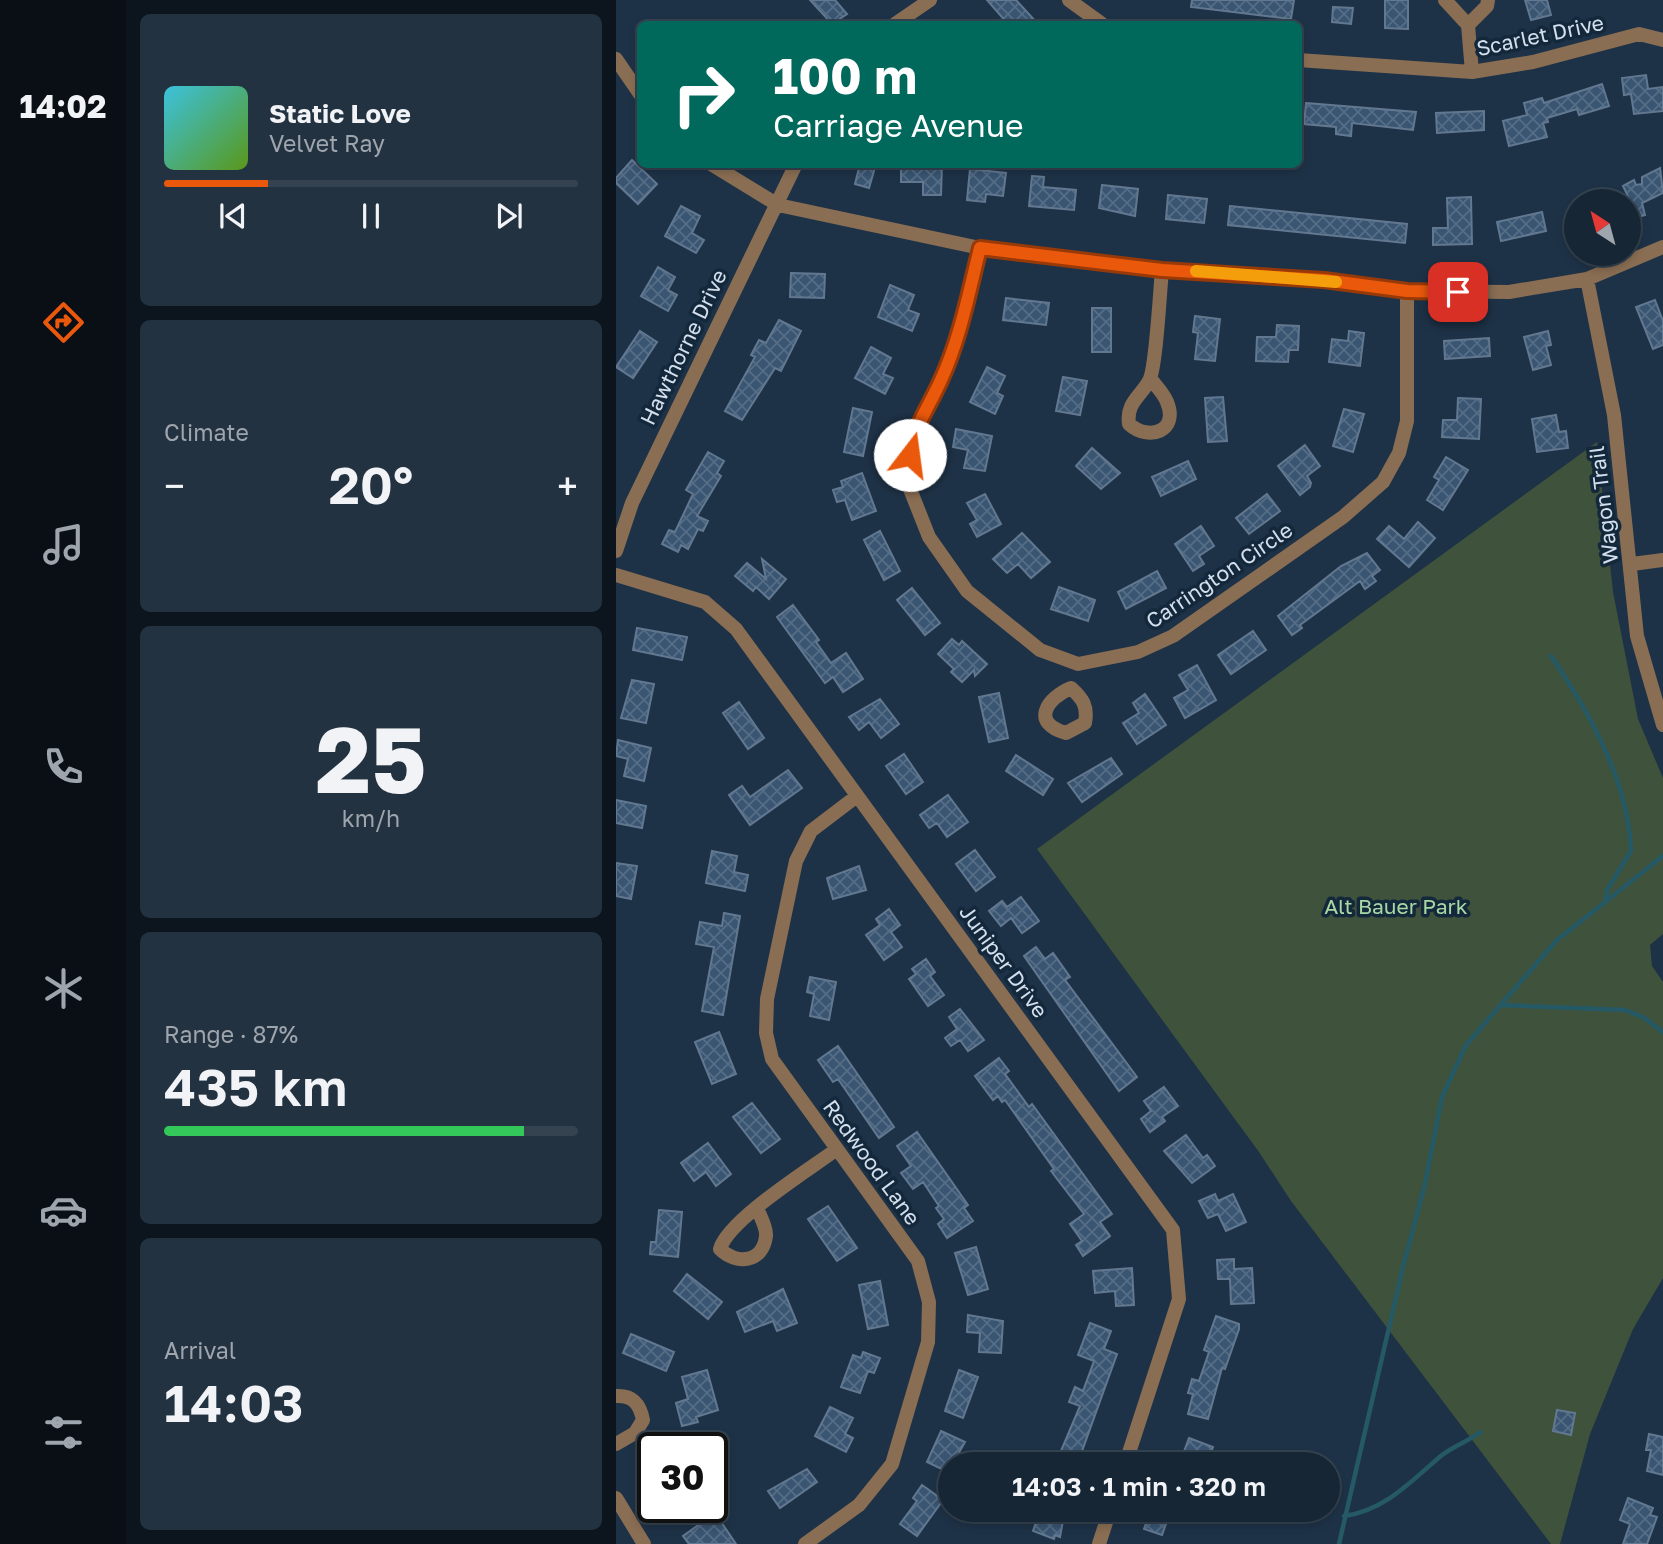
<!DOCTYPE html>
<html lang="en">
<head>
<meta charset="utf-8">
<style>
  :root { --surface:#162635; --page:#233241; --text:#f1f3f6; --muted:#9ea5ad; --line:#354350; --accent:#ea580c }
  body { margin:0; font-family:"Golos Text",sans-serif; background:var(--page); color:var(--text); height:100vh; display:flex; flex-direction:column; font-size:26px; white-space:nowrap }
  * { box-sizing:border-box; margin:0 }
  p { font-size:23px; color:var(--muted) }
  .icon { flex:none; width:38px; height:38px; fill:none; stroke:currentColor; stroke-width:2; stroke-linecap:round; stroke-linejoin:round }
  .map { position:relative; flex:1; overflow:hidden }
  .drawer { display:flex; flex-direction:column; gap:14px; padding:14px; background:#0c151d; width:490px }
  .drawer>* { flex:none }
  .hud { position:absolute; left:21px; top:21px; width:665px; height:147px; border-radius:10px; box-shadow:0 4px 10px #0003,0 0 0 2px var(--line); background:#00695c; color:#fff; overflow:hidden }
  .needle { width:46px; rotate:324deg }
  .tools { position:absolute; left:948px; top:189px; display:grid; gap:14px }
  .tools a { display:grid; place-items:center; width:77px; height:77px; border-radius:50%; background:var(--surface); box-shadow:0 4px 10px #0003,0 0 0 2px var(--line); font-size:35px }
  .speed { position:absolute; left:21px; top:1432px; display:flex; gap:14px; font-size:35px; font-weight:700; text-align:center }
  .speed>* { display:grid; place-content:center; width:91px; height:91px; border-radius:50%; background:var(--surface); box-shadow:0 4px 10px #0003,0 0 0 2px var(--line); line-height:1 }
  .speed .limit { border:4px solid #111; border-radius:10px; background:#fff; color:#111 }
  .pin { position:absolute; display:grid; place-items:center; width:60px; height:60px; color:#fff; margin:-30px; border-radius:14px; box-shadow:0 4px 10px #0006 }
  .me { position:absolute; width:77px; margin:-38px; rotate:15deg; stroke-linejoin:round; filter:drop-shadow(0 0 5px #0008) }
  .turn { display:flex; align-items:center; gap:24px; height:147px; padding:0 21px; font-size:32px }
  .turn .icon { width:91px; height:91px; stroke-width:2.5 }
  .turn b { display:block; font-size:49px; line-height:60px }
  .big { font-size:52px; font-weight:600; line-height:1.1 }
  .drawer .card { flex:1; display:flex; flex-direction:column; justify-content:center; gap:10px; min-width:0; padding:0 24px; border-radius:10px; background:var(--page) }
  .drawer .dial { align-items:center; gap:0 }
  .dial b { font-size:91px; line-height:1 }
  .song { display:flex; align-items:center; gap:21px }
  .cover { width:84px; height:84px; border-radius:10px; background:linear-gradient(135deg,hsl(190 70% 55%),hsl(90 70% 35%)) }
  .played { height:7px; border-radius:4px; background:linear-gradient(90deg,var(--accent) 25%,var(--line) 25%) }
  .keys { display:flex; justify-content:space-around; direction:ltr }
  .heat { display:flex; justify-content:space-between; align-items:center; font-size:38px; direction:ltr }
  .charge { height:10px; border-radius:5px; background:linear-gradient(90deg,#34c759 87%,var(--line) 0) }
  .trip { position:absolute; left:322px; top:1452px; width:402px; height:70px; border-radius:35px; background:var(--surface); box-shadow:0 4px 10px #0003,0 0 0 2px var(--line); font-weight:600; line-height:70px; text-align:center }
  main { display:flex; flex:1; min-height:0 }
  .menu { display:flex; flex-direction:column; width:126px; justify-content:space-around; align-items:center; background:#090f15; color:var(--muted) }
  .menu .icon { width:49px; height:49px }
  .menu .selected { color:var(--accent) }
  .menu b { font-size:32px; color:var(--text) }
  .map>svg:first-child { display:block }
</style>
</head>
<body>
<main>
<nav class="menu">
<b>14:02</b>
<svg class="icon selected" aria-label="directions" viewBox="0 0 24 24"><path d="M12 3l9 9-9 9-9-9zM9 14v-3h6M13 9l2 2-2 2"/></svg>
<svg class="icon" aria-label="music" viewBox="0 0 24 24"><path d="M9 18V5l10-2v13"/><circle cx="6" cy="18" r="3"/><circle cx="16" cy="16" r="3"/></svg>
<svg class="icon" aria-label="phone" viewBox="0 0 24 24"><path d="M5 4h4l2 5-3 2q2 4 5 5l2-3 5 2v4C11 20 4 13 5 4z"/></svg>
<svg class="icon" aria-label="climate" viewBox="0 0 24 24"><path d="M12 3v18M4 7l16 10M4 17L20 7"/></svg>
<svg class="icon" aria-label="car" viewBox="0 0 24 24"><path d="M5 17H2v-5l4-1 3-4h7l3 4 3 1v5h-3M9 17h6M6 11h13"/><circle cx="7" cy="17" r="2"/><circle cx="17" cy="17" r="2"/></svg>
<svg class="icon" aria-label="filters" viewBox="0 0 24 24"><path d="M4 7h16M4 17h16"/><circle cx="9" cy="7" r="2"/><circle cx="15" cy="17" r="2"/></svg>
</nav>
<section class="drawer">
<div class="card">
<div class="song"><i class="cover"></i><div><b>Static Love</b><p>Velvet Ray</p></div></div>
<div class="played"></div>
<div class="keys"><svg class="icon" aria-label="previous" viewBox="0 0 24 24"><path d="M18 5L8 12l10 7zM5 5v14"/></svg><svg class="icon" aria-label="pause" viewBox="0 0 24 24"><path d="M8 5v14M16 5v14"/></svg><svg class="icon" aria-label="next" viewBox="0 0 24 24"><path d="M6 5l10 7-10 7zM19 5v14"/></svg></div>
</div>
<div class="card"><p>Climate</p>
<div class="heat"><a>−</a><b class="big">20°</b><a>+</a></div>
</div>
<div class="card dial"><b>25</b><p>km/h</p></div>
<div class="card"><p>Range · 87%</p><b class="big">435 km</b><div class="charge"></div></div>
<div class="card"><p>Arrival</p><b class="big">14:03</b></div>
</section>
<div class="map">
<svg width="1047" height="1544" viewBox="0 0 1047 1544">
  <defs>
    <pattern id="building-cross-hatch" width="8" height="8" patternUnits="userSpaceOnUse" patternTransform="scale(1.75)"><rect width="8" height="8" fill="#395572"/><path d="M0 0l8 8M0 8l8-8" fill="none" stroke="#556d86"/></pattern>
  </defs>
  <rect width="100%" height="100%" fill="#1e3247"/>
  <path fill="#3f523c" d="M981,442L997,592L1022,719L1047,778V934L1034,945L1036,966L1047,982V1278L1017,1329L974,1434L944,1544H935L675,1201L643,1152L421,849Z"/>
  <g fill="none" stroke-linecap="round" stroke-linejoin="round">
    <path stroke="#255966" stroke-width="4.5" d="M935,656C974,713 1012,781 1015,851L991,890L990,899
      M884,1005L1009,1010L1027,1017L1047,1032
      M728,1516C770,1510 795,1481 826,1455C838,1446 852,1441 865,1432
      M723,1544L787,1267L809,1184L826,1097L850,1045L940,941L1047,856"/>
  </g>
  <path fill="url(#building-cross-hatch)" stroke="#627890" stroke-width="2" d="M194,0H219L231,14L216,24Z
    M371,0H400L422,24H392Z
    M576,0H678L675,19L575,7Z
    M769,0H792V29L769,28Z
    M909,0H931L935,15L915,20Z
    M717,7L737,8L735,24L716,22Z
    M1030,75L1032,89L1047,87V111L1018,114L1015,94L1008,95L1006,78Z
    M986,84L993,106L963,115L961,109L931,118L932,122L927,123L931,137L893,146L887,121L911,115L908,103L926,98L928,103Z
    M690,103L800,112L797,130L736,123L735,136L720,134V127L688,124Z
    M868,111V130L821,133L820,113Z
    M16,160L41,184L22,204L0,183V178Z
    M244,164H260L253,188L239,184Z
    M285,164H326L325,195H307V182H285Z
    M1044,168L1047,193L1026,203L1029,215L1022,217L1007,186L1018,180L1020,185L1026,184V177Z
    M354,169L390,173L387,196L370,194L369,202L351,200Z
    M416,176L428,177L427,187L460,190L458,210L413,206Z
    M486,185L522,189L519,216L483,208Z
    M552,195L591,199L588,223L550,219Z
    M855,197L856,244L817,245V228H832L831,198Z
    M65,206L84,216L76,233L88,240L80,253L49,236Z
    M614,206L791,224L789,243L612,225Z
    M926,212L930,231L885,241L881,222Z
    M42,267L59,277L52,290L61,295L52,311L25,296Z
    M175,273L209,274L208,298L174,297Z
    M274,285L298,295L292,310L303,314L296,331L262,317Z
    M390,298L433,303L430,325L387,320Z
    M1039,300L1047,321V345L1037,349L1020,307Z
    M476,308H495V352H476Z
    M579,316L604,319L599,361L579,359L582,333L577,332Z
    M163,320L185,331L165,371L159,368L126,420L109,411L139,357L135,355L143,340L150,343Z
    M661,325L683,326L682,350H673L672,362L640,361L641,337H660Z
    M24,331L41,342L17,378L0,367Z
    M733,331L748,333L744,366L713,362L716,339L732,341Z
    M932,331L935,345L930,346L935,365L917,370L908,337Z
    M873,338L874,356L829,359L828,341Z
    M255,347L275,358L267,374L277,378L269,394L239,378Z
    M371,367L389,376L381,393L387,396L379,414L354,402Z
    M447,377L471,381L464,415L440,411Z
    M607,397L611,441L592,442L589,398Z
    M842,398L865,399L863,439L826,437L827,420H841Z
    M237,408L256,412L247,456L228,452Z
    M728,409L748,414L737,452L717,446Z
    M940,415L943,432L950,431L952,448L921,452L916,419Z
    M340,429L376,436L369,471L348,468L352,450L337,447Z
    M689,445L704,466L691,476L695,483L694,487L684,495L662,466Z
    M476,448L504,473L485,489L460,466Z
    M92,452L108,461L101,473L105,476L81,516L92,521L87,531L82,529L72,549L65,545L62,552L46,544L53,530L59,532L77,494L70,490Z
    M830,457L852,470L827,510L811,500L823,480L818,477Z
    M572,461L580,479L545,496L536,477Z
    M246,473L260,511L236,520L229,500L221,502L217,490L227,487L225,481Z
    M369,494L385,524L361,537L354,524L361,520L351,503Z
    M651,494L664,511L633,534L620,518Z
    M802,522L819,538L793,567L761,539L773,526L788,539Z
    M585,526L598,546L583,556L588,564L577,571L559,544Z
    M264,531L284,571L268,580L248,540Z
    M406,533L434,562L415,578L402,564L391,573L377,559Z
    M751,553L764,570L756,576L760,581L749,589L744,581L684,625L686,628L676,635L662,616L725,566Z
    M146,559L170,579L153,599L140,587L137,591L119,576L131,563L150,579Z
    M541,571L550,588L510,609L502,592Z
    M443,587L479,600L472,621L435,609Z
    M296,588L324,623L309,635L281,600Z
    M177,605L203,640L200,642L215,663L230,653L247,679L227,692L217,677L209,683L161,617Z
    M21,628L71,637L66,660L17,650Z
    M637,631L650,650L615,674L602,655Z
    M336,639L343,645L346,641L371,664L359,676L358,670L346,682L335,672L338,669L322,654Z
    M581,665L600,700L569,718L558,698L572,690L563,675Z
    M16,680L38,684L30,723L5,718Z
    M383,693L392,738L373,742L363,697Z
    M529,694L550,725L521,744L507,723L523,713L517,703Z
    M264,699L283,724L265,738L253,722L243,730L233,717Z
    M123,702L148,738L132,749L107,713Z
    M2,740L35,748L28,781L8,776L12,759L0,756Z
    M288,754L307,782L290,794L270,766Z
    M400,755L437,779L427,795L390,771Z
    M495,758L506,774L466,802L452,783Z
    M172,770L186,788L134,825L113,795L126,786L134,797Z
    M332,795L352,822L331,837L321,823L313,828L304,815Z
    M0,800L30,806L26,828L0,823Z
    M359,850L379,877L360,891L340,864Z
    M96,851L121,856L118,872L132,875L129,891L90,883Z
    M0,863L21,866L15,899L0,896Z
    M243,866L250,890L217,899L211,878Z
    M405,897L423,921L406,933L395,918L385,926L373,911L386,901L391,907Z
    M273,909L284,925L275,932L286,947L268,960L250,935L264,925L260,919Z
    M108,913L124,916L107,1015L86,1011L98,947L80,944L84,922L106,926Z
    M420,947L429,959L437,953L454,977L449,980L521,1077L503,1091L408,956Z
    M310,959L319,972L314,976L328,995L312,1006L293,979L300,974L296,969Z
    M194,977L220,982L213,1020L194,1016L198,994L191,992Z
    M344,1009L368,1040L352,1051L344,1040L335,1046L329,1038L341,1029L333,1017Z
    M103,1032L120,1074L96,1084L79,1042Z
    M222,1046L278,1127L263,1138L222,1079L217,1082L202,1060Z
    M383,1058L393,1071L389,1074L413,1107L416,1104L496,1214L484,1222L494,1236L467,1256L460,1245L466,1241L454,1224L468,1214L435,1171L438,1169L389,1100L386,1102L382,1096L377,1100L359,1076Z
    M548,1087L562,1106L546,1117L549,1121L534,1132L525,1119L535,1111L528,1101Z
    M136,1103L164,1139L145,1153L117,1117Z
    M301,1132L352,1205L348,1208L357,1221L331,1238L322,1224L328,1219L320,1208L323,1206L307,1182L297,1189L285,1173L295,1166L281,1146Z
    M570,1135L587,1158L591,1155L599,1166L576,1183L548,1151Z
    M92,1143L115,1174L100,1186L90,1172L78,1181L65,1163Z
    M599,1194L602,1201L617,1194L630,1222L610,1231L602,1214L592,1218L583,1201Z
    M212,1206L241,1248L221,1261L192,1219Z
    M43,1210L66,1212L62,1257L34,1254L35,1242H40Z
    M360,1247L372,1289L352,1295L339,1253Z
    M618,1259V1269L636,1268L638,1303L615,1304L614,1279H602L601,1260Z
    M516,1268L518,1305L500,1306L499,1291L479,1293L477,1271Z
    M71,1274L106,1302L92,1319L58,1291Z
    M264,1281L272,1325L252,1329L243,1285Z
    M167,1289L181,1323L161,1331L157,1321L129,1332L121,1312Z
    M352,1315L387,1321L385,1353L363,1352L364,1333L351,1332Z
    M600,1316L623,1324V1329L609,1369L606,1368L592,1419L572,1414L577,1394L572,1393L576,1379L583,1381L593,1352L588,1350Z
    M474,1323L495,1331L488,1349L501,1354L461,1465H439L464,1406L453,1402L459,1387L467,1391L478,1361L462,1355Z
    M15,1334L58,1352L50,1371L7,1353Z
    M247,1352L264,1358L258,1373L252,1371L244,1393L225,1387L237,1355L245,1358Z
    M91,1370L102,1410L80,1417L82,1422L66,1426L60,1403L72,1399L66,1377Z
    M343,1370L362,1377L347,1418L329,1411Z
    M214,1407L237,1418L229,1434L237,1438L230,1452L199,1436Z
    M941,1410L959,1413L955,1435L937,1431Z
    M325,1431L349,1442L332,1472L311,1462Z
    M1033,1434L1047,1437V1475L1031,1471L1035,1450H1030Z
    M573,1438L597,1447L590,1465H563Z
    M191,1469L201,1482L164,1508L152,1491Z
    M306,1485L327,1500L301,1536L284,1524L301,1501L297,1498Z
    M1012,1498L1037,1508L1034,1515L1041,1517L1031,1544H1007L1014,1524L1004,1520Z
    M424,1510H449L444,1537L439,1535L438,1539L417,1531Z
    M535,1510H555L546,1535L528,1529Z
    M99,1513L120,1544H73L67,1536Z"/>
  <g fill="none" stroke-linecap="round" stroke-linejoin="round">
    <path stroke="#8a6e53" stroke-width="14" d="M453,0L486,24
      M829,0L852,25L856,72
      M279,24L314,0
      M852,25L871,6L872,0
      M0,59L24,94
      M682,60L856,72L917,62L1023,34L1047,40
      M95,164L162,205L364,248L546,270L708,280L791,291L893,292L971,279L1047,247
      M364,248L346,322L326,380L297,432L290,479L313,537L351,591L424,650L462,664L522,652L557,636L727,517L767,482L783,453L791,421V291
      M971,279L998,415L1021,636L1047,725
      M535,379C540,386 548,394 551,402C563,431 533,442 513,424C510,403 524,397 533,381C540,369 544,290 546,270
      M0,551L16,503L180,164
      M1016,564L1047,560
      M0,575L89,602L120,629L557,1230L563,1299L509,1465
      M455,688C467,699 472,706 469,723L450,733C414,723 431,698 455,688Z
      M141,1208C144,1216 151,1228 150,1236C147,1263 120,1265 104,1249C112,1220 194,1169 221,1149
      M0,1396C17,1395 24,1404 27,1420L19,1433L0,1444
      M0,1498L28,1544
      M189,1544L243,1505L276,1464L312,1342L313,1302L302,1261L156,1059L150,1033L151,999L180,861L195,831L241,796
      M483,1544L494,1510"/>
  </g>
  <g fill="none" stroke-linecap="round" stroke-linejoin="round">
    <defs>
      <path id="route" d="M294,455C298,426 313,407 325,380C344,339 353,292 364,248L546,270L708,280L791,291L842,292"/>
    </defs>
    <use href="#route" stroke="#983908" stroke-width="18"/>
    <use href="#route" stroke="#ea580c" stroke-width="12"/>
    <path stroke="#f59e0b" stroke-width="12" d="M580,271L720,282"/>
  </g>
  <g text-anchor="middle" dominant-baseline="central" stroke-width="7" stroke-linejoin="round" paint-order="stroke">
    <g font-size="21" fill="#d4e0ee" stroke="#14283c">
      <text transform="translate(924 35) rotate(-12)">Scarlet Drive</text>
      <text transform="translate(67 347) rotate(-64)">Hawthorne Drive</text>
      <text transform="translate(987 505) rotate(-97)">Wagon Trail</text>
      <text transform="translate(603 575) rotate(-34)">Carrington Circle</text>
      <text transform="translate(388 961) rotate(54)">Juniper Drive</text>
      <text transform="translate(256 1162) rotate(54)">Redwood Lane</text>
    </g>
    <g font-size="21" fill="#a8d8a3" stroke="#14283c">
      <text x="780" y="906">Alt Bauer Park</text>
    </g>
  </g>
</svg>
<div class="tools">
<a><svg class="needle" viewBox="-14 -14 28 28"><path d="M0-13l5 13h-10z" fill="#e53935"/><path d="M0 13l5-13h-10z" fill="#9ea5ad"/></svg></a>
</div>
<div class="speed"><div class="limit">30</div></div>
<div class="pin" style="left:842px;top:292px;background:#d93025"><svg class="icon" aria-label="arrive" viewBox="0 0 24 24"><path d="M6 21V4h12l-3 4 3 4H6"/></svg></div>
<svg class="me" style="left:294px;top:455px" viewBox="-20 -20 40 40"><circle r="19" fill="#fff"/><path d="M0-13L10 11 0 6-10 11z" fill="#ea580c"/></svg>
<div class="trip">14:03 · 1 min · 320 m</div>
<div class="hud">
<div class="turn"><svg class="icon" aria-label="right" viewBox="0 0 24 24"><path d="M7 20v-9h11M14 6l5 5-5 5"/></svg><div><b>100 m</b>Carriage Avenue</div></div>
</div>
</div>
</main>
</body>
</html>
